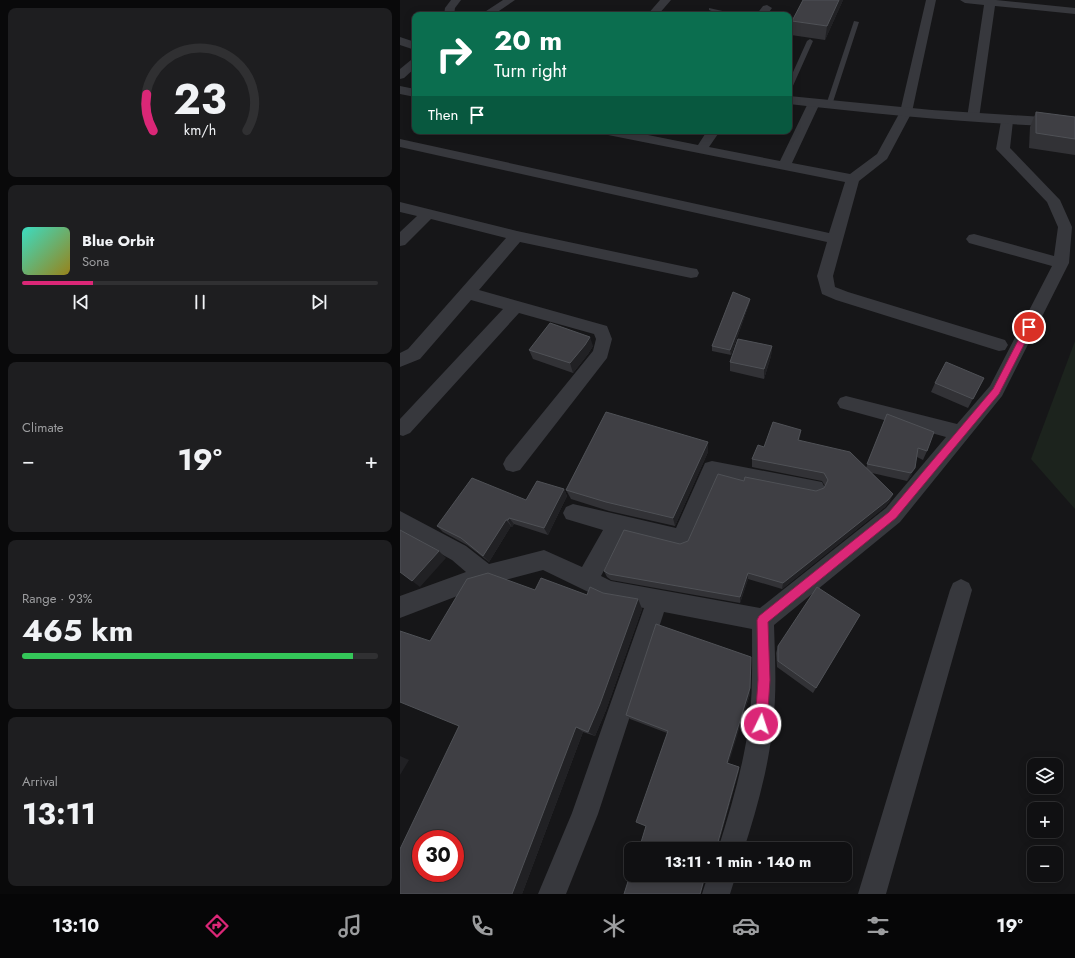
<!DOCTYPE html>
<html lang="en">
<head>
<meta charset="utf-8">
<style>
  :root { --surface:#101012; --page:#1e1e20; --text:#f1f3f6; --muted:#9c9d9f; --line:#303032; --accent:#db2777 }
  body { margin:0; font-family:Jost,sans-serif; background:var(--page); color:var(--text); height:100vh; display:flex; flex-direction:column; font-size:15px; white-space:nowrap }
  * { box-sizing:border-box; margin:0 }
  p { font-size:13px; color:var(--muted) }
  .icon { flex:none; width:22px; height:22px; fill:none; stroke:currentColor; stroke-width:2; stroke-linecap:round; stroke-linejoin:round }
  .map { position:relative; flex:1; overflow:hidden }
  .side { display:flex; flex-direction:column; gap:8px; padding:8px; background:#09090a; width:400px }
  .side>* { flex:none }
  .guide { position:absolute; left:12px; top:12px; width:380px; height:122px; border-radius:8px; box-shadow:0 2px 10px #0003,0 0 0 1px var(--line); background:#0b6e4f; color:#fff; overflow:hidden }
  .fabs { position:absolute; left:627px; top:758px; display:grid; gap:8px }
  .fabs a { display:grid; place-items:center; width:36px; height:36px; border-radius:8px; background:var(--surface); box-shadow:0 2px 10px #0003,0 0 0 1px var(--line); font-size:20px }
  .speed { position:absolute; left:12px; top:830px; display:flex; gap:8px; font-size:20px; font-weight:700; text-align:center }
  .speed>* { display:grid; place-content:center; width:52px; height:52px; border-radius:50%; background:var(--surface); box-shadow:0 2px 10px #0003,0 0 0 1px var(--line); line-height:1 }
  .speed .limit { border:6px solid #d22; background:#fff; color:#111 }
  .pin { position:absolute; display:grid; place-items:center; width:34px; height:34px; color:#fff; margin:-17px; border:2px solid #fff; border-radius:50%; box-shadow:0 1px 4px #0007 }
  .me { position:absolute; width:44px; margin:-22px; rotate:4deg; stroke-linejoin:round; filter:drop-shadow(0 0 3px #0008) }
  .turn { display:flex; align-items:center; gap:14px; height:84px; padding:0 16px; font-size:18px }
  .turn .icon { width:52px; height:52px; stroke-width:2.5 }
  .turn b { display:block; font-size:28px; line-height:34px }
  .then { display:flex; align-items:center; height:38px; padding:0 16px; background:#0003; gap:8px; font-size:15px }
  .big { font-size:30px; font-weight:700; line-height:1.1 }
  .side .widget { flex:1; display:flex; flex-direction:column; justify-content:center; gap:6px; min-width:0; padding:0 14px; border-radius:8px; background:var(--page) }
  .side .dial { align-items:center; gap:0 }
  .dial svg { height:104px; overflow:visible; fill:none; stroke:var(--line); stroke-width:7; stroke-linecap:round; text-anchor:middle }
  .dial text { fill:var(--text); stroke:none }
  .song { display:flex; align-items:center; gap:12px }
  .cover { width:48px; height:48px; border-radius:6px; background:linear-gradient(135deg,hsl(170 70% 55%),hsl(50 70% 35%)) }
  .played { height:4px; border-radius:2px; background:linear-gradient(90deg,var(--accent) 20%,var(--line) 20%) }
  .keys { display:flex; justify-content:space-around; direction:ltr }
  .heat { display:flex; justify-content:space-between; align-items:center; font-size:22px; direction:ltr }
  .charge { height:6px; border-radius:3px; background:linear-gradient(90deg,#34c759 93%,var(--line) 0) }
  .trip { position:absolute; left:224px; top:842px; width:228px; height:40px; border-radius:8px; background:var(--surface); box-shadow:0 2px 10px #0003,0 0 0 1px var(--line); font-weight:700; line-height:40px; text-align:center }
  .tabs { display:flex; height:64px; justify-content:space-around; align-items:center; background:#060607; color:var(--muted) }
  .tabs .icon { width:28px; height:28px }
  .tabs .on { color:var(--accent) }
  .tabs b { font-size:18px; color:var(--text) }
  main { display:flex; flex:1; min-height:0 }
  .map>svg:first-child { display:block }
</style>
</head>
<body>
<main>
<section class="side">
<div class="widget dial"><svg viewBox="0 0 100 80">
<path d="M14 69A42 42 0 1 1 86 69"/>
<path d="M14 69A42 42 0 0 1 9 41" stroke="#db2777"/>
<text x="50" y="56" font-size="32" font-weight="700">23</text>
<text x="50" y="72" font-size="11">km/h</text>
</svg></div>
<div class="widget">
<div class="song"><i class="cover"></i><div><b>Blue Orbit</b><p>Sona</p></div></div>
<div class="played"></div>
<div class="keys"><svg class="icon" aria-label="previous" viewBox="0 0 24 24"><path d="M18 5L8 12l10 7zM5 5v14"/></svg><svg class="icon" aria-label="pause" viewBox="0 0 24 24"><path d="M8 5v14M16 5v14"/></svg><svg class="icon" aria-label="next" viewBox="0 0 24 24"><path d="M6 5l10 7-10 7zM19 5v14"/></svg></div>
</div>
<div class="widget"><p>Climate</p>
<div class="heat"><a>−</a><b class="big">19°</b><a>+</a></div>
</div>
<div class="widget"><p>Range · 93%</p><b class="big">465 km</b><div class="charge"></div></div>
<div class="widget"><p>Arrival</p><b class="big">13:11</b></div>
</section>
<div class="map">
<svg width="675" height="894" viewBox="0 0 675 894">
  <rect width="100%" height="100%" fill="#161618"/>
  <path fill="#1c231d" d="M675,341V509L631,459Z"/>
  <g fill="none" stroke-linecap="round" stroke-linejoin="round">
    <path fill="#37383d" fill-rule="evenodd" d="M309,8L327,12L328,15H322L309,10Z
      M454,21L459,22L432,105L427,106L426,105Z
      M410,39L413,41L392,88L389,90V81L407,41Z"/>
    <path fill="#37383d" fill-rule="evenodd" d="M51,0H61L55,8L54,15H44L45,8Z
      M103,0H115L93,15H80Z
      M260,0H271L258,15H247Z
      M526,0H536L512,112L487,159L459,181L433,276L435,287L448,292L605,340L608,345L605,350L599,351L436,300L422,294L417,276L427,242L0,147V139L429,233L445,182L208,135L203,134L202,131H228L298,145L307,131H320L309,147L380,161L408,103L410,100H418L420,103L392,163L450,174L477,154L500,112Z
      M560,0H596L675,8V14L595,6L579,118L577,121H569L567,118L584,5L565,3Z
      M367,5L372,8L367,15H356L363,6Z
      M15,59V68L4,78L0,79V69L11,60Z
      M0,86L15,89V97L0,94Z
      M607,117L612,118L613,121L610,148L660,200L672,227L669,263L602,396L500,522L374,625C375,658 377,691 373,723C369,766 357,808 344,849H318C331,808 343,767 349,724C353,693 352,661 352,629L264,612L198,814L166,894H138L172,813L244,608L209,602L143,570L86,585L0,618V596L66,572L52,560L0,531V511L66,546L89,564L144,550L182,567L203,530L166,519L163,513L166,507L173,504L276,528L305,463L312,461L422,482L425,488L422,494L415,497L318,478L289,546L282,549L223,534L201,576L211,581L360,608L486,508L546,437L440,408L437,403L440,398L446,396L557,424L590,386L652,266L569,243L566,239L569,235L574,234L654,256L658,227L647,202L596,149L601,121L602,118Z
      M0,202L117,231L291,268L297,269L299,273L297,277L291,278L120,242L79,290L207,326L212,339L207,358L120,470L113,472L106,470L103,464L106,458L193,351L196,339L194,334L119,313L10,433L3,436L0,435V419L103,309L71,300L20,359L0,367V353L8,349L106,238L31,219L5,245L0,246V232L17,216L0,212Z
      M561,579L569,583L572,590L486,894H458L550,590L553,583Z
      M308,875H336L330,894H302Z"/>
    <path fill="#37383d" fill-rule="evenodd" d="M0,37L15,42V50L0,45Z
      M389,96L532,110L675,119V127C579,124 484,115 389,104Z"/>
  </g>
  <path fill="#323236" d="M403,0H443L425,40L391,35L392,21Z
    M636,112L675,117V155L629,148L630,127Z
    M350,299L349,304L331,355L312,351V346Z
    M193,346L188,354L173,373L133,359L129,350Z
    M372,346L371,356L364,379L330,371V362Z
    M584,378L568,408L531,392L535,383Z
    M487,414L527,451L523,460L517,457L511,476L507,481L472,473L493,494L489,502L485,507L382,589L348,579L340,603L211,580L207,577L204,571L288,541L344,481L416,491L424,488L425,486L422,481L352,467V459L364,447L401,430L399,440L466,468Z
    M308,442V452L275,526L209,511L171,499L166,490Z
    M164,489L167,496L148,535L114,524L112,527L111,526L89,562L67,545L43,532L37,526Z
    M135,590L187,595L203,593L238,599L242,609L206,710L195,736L183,732L122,894H0L59,726L30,641Z
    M460,615L413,693L377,667L376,653L378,646Z
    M350,694L328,763L339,767V770L317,849L246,826L267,733L230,719L226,715Z"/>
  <path fill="#212124" d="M439,0H443L425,40L427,26Z
    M350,299L349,304L331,355L330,350Z
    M190,337L193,346L188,354L173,373L170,363Z
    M372,346L371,356L364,379V369Z
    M401,430L400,438L397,448L398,440Z
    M308,442V452L275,526L273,518Z
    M515,468L511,476L507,481L511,473Z
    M164,489L167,496L148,535L144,528Z
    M493,494L489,502L485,507L382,589L383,583Z
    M109,518L114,524L112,527L108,520Z
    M106,520L111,526L89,562L83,556Z
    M39,551L46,558L20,587L12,581Z
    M348,573V579L340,603V597Z
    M238,599L242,609L206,710L195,736L188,732Z
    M350,688V694L328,766L327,763Z
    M176,727L183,732L122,894H112Z
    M0,756L9,760L0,775Z
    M339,767V770L317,849H316Z
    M306,875L301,894H300L305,876Z"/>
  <path fill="#3f3f44" stroke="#4f5156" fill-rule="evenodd" d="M403,0H439L427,26L392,21Z
    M636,112L675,117V139L636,133Z
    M333,292L350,299L330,350L312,346Z
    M150,323L190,337L185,345L170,363L129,350Z
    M338,339L372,346L364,369L330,362Z
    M546,362L584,378L573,399L535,383Z
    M206,412L308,442L273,518L206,502L166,490Z
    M487,414L534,432L527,451L518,448L515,468L511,473L467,464Z
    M373,422L401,430L398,440L450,452L493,494L488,500L383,583L348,573L340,597L209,574L204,571L224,530L280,544L288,541L318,474L344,481L345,477L416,491L424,488L428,480L424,473L352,459L358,445L364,447Z
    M72,478L126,500L137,481L164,489L144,528L109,518L108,520H106L83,556L61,538L37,526Z
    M0,530L39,551L12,581L0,572Z
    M88,573L135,590L141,578L187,595L190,587L203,593L238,599L200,704L188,732L176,727L112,894H0V849L59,726L0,702V631L30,641L67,579ZM21,839H55V873H21Z
    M417,587L460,615L416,688L378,661V646Z
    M256,624L351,657L350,688L327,763L339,767L316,849H239L246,826L236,822L268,731L226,715Z
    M231,872V875H308L305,876L300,894H224Z"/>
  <path fill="#db2777" stroke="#8e194d" d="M629,324L633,327L599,394L496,518L368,622L370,680L367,724L365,728L361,730L357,728L355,724L358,680L357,620L359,616L489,512L593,389L625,327Z"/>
</svg>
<div class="fabs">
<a><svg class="icon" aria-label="layers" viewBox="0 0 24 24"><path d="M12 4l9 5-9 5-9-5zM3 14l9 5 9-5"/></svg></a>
<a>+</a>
<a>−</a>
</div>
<div class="speed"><div class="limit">30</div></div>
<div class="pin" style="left:629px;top:327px;background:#d93025"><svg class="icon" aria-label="arrive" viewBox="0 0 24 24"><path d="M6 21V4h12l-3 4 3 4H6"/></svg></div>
<svg class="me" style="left:361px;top:724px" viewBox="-20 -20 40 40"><circle r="17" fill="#db2777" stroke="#fff" stroke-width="3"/><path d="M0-11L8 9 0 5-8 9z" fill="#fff"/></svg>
<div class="trip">13:11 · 1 min · 140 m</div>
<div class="guide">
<div class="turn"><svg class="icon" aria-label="right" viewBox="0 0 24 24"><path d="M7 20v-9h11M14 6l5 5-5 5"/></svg><div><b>20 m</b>Turn right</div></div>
<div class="then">Then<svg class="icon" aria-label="arrive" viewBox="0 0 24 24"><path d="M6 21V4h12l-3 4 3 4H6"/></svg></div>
</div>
</div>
</main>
<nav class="tabs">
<b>13:10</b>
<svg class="icon on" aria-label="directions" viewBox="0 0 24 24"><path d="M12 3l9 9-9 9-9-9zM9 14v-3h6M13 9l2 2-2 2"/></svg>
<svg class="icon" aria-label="music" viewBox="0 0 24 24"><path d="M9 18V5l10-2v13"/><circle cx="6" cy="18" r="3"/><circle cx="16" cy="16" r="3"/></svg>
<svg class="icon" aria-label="phone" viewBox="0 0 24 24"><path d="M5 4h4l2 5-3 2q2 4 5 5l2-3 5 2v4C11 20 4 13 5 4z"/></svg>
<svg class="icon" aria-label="climate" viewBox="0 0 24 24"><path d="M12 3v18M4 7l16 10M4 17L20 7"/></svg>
<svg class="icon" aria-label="car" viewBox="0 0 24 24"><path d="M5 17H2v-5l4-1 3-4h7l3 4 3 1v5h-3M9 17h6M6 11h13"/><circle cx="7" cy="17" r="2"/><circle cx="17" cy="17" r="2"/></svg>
<svg class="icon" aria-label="filters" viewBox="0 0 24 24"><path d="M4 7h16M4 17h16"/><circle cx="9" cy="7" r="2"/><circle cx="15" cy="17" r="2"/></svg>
<b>19°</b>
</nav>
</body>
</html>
